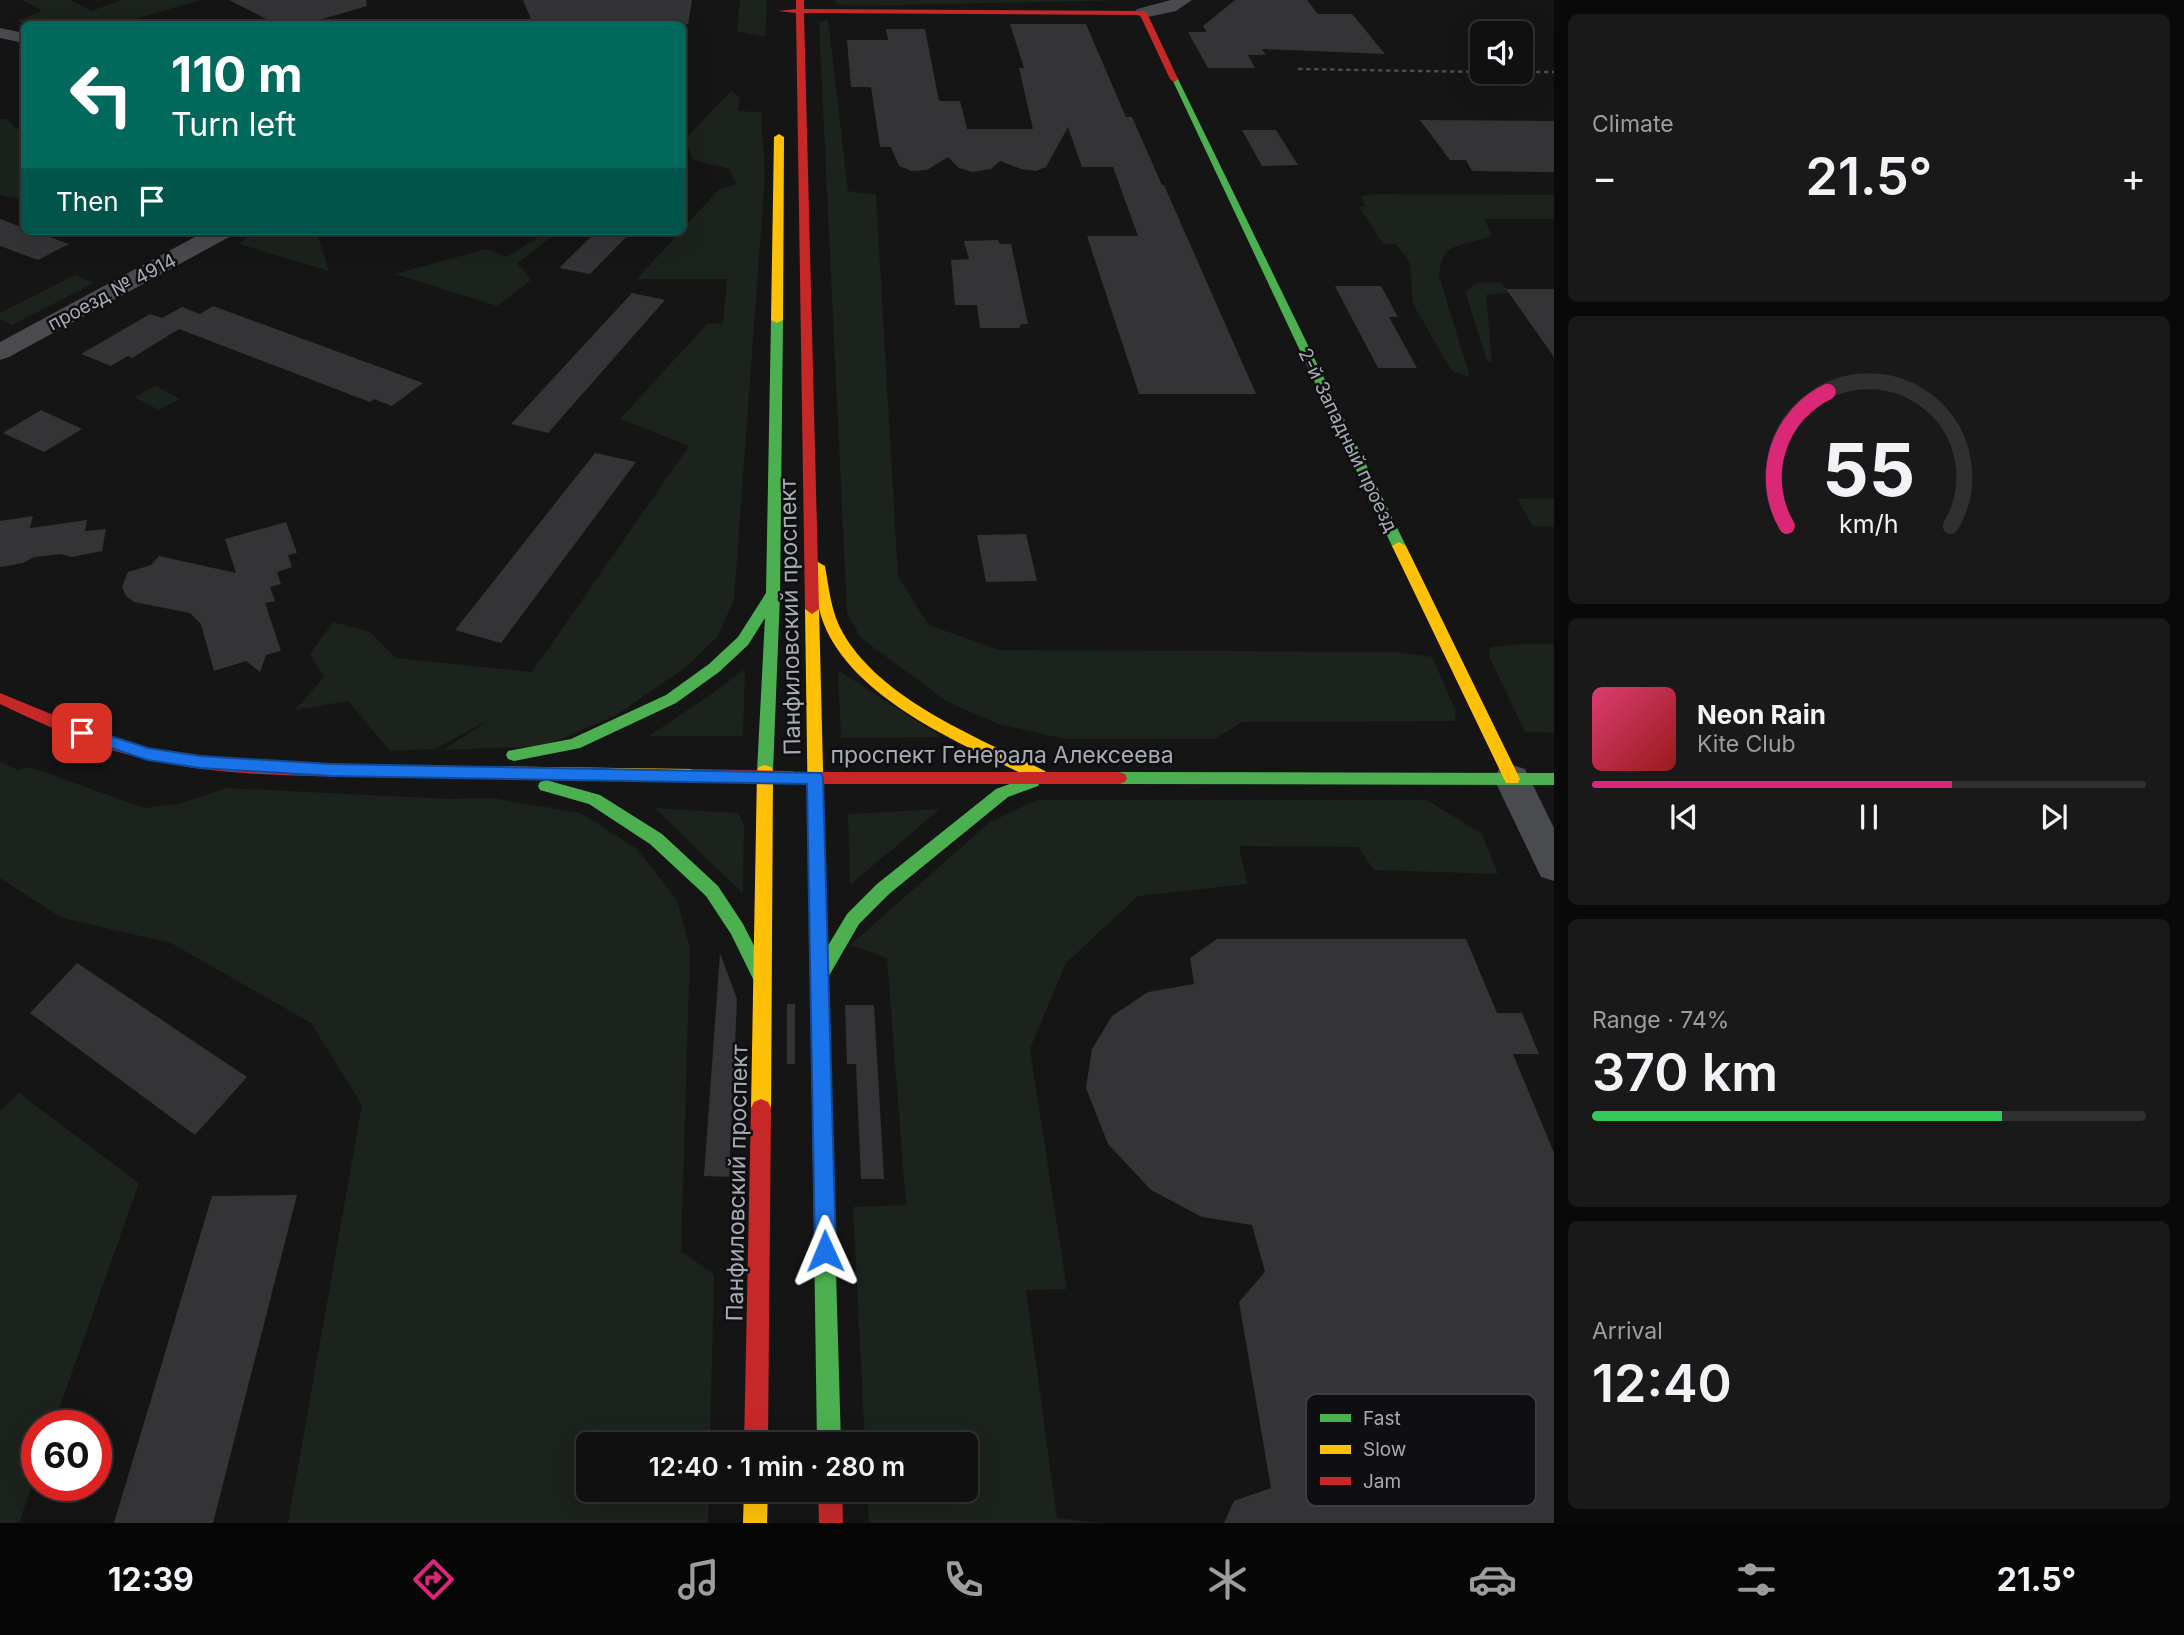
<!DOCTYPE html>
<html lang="en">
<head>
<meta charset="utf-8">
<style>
  :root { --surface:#101010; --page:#191919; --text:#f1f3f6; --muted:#9c9d9f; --line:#303030; --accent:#db2777 }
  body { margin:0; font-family:Inter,sans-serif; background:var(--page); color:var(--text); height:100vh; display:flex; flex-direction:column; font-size:26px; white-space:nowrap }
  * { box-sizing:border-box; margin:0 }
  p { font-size:23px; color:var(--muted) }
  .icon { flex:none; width:38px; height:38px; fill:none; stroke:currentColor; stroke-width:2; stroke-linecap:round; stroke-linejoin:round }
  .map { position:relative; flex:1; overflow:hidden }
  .panel { display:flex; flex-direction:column; gap:14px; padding:14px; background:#090909; width:630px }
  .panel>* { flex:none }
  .hud { position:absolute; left:21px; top:21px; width:665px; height:214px; border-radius:10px; box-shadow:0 7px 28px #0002,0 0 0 2px var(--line); background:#00695c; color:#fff; overflow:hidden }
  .fabs { position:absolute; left:1470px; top:21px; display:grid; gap:14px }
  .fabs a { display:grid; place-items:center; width:63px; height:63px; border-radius:10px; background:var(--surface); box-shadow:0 7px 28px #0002,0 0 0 2px var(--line); font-size:35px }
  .speed { position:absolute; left:21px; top:1410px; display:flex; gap:14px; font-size:35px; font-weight:700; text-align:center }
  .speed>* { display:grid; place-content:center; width:91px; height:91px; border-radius:50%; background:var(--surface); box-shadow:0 7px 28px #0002,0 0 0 2px var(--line); line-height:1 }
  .speed .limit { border:10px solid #d22; background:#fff; color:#111 }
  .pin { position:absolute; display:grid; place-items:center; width:60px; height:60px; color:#fff; margin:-30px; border-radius:14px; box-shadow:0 4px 10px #0006 }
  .me { position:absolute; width:77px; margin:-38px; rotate:359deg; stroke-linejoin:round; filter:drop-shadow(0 0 5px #0008) }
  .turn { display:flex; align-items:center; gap:24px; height:147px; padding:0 35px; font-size:32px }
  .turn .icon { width:91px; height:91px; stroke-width:2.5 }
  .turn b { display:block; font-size:49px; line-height:60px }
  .then { display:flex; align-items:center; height:66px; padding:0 35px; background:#0003; gap:14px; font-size:26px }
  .big { font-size:52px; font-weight:600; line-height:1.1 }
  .panel .widget { flex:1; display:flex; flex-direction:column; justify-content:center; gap:10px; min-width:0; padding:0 24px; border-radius:10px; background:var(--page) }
  .panel .dial { align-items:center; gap:0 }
  .dial svg { height:182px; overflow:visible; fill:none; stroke:var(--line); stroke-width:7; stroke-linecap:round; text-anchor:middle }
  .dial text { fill:var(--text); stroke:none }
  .song { display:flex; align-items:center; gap:21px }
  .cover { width:84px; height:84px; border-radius:10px; background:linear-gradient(135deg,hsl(340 70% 55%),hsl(0 70% 35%)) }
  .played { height:7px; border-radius:4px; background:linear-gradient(90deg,var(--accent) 65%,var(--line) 65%) }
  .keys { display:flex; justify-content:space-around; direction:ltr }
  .heat { display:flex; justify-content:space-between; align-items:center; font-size:38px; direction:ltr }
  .charge { height:10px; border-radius:5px; background:linear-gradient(90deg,#34c759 74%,var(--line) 0) }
  .trip { position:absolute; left:576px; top:1432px; width:402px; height:70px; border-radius:10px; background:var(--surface); box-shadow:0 7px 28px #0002,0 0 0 2px var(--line); font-weight:600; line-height:70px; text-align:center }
  .tab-bar { display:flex; height:112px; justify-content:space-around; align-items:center; background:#060606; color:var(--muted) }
  .tab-bar .icon { width:49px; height:49px }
  .tab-bar .selected { color:var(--accent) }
  .tab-bar b { font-size:32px; color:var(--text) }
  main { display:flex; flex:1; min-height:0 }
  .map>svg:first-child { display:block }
</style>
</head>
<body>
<main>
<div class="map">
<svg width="1554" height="1523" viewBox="0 0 1554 1523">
  <rect width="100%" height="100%" fill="#151515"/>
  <path fill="#1c221c" d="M23,0H71L91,11L122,0H201L118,24L15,22L42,11Z
    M740,0H767L765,37L737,31Z
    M834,0H1131L853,6L837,4Z
    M828,19L848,191L876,195L898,577L929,625L999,650L1398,652L1432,657L1456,711L1455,721L1242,722L1215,739H1066L998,724L946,701L861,638L847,613L819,23Z
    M731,91L740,98L738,111L761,112L765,175L734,600L717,637L686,667L615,716L544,746L444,750L490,719L435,749L390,751L348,701L295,710L324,677L310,654L333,622L370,632L396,658L532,672L689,446L620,419L707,324L721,323V326L723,322L727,279H637L719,189L736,184L730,169L693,160L685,139Z
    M0,119H7L16,129L24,128V200L0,195Z
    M1373,194L1554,195V219H1484L1492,235C1466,248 1441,238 1439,276L1470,377L1454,372L1450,368L1413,304L1410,263L1396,244H1383L1359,207L1365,206L1361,196Z
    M255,231H319L317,233L329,271L239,244Z
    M547,231H560L517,263L531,280L497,306L395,274L486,249L507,257Z
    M75,275L94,283L12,325L0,319V313Z
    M1491,282L1502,283L1509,293L1486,295L1492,362L1487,361L1465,291L1478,283Z
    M155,386L180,399L159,410L134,397Z
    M1554,498V527L1533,526L1517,499Z
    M1521,644H1554V733L1525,732L1489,656L1490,647Z
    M745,669L743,736H649L713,693Z
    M838,670L941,737L841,738Z
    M0,761L17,770L30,767L144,808L178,804L227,788L449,799L492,798L581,813L637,849L677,900L690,949L681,1251L714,1275L710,1444H588V1489H709L708,1523H288L362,1105L311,1023L171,943L62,918L0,878Z
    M1037,800H1427L1482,834L1498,874L1374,870L1358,847L1239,846L1247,884L1138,896L1066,963L1030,1049L1067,1289L1026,1290L1057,1518L1101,1523H869L867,1489H966V1444H865L853,1207L906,1205L887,958L850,945L990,822Z
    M655,808L738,813L744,825L743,894Z
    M940,809L850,885L848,814Z
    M19,1093L139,1183L53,1426H37V1471L19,1523H0V1111Z"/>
  <path fill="#343436" d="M229,0H366L367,6L305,24H276Z
    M523,0H692L688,24H533Z
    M1235,0H1307L1318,14H1352L1385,54L1262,49L1266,55H1248L1255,68H1208L1188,32H1207L1203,26Z
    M1010,24H1086L1126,117H1132L1162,185H1164L1256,394H1139L1087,236H1138L1113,167H1082L1068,127L1046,167L1036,171L1021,169L1000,161L991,169L972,172L959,168L948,157L927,170L912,171L899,166L891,147H880L871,87H851L847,40H888L886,29H925L939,101H960L967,129H1033L1019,68H1024Z
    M1420,120L1554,121V172L1472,171L1466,160H1450Z
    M1242,130H1276L1298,165L1262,166Z
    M0,219L24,228V231H33L69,244L38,260L0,246Z
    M597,231H632L590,274L559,268Z
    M998,240L1000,244H1011L1028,324H1021L1019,328H980L977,305H955L951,260L969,259L964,241Z
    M1335,286H1381L1398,317H1389L1417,368H1378Z
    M1506,289H1554V357Z
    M632,293L665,300L548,433L511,424Z
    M213,306L423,383L392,406L374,399L370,402L179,329L132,358L128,356L111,366L81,354L150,314L162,318L182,307L200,314Z
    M41,410L82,429L44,452L3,433Z
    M595,453L636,462L501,643L455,630Z
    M33,516L30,528L87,520L85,531L106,529L102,551L72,557L61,554L34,557L23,563L0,567V521Z
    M286,522L297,553L288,555L292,567L277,572L281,584L270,587L275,601L265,603L281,651L266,655L260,672L246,661L214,671L201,624L190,613L134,602L126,596L122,587L128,572L151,565L159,556L236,573L225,539Z
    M1026,534L1037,581L986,582L977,535Z
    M1217,939H1466L1497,1013H1522L1539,1054H1513L1554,1153V1523H1224L1234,1501L1271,1488L1239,1302L1265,1272L1252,1225L1202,1217L1151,1190L1108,1144L1086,1088L1092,1049L1112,1016L1148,992L1194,984L1190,958Z
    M720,953L737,999L729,1177L704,1176Z
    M77,963L247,1077L195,1135L30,1013Z
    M787,1004H795V1064H787Z
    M845,1005H874L884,1179H861L856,1064H847Z
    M297,1195L213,1523H114L212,1196Z"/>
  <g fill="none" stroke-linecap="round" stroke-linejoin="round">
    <path fill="#4a4b4e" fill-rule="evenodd" d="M1171,0H1192L1176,11L1143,18L1134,13L1137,9Z
      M0,28L24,33V43L0,38Z
      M206,231H234L231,236L9,357L0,360V342Z
      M1512,765L1525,769L1554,828V881L1541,877L1494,779L1499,769Z"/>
    <path fill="#4caf50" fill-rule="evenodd" d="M1171,77L1178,79L1406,546L1404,549H1394L1392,546Z
      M777,317L783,320L780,595L773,771L771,775H759L757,771L765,618L748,645L719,672L676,703L580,748L514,761L508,759L506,755L508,751L571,739L666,695L709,664L738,637L766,593L771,320Z
      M1119,772L1554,773V785L1119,784L1113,782L1111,778L1113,774Z
      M1032,776L1038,778L1040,782L1038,786L1008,797L889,894L859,924L826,981L820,983L814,981L811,975L814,969L847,914L877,884L996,789Z
      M546,780L600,795L662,834L718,886L743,924L769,975L766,981L760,983L754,981L731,934L706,896L650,844L589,804L540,790L538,786L540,782Z
      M823,1158L830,1161L833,1168L841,1444H817L813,1168L816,1161Z"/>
    <path fill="#ffc107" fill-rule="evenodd" d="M779,134L784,137L783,320L777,323L771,320L774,137Z
      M1399,542L1406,546L1520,779L1518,783H1506L1504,779L1392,546Z
      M818,562L825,566C829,588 831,613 843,633C881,700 979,738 1045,771L1047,775L1045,779H1033C965,745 860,703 826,629C817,609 815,587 811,566Z
      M812,604L819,609L833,1168L830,1175L823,1178L816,1175L813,1168L805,609Z
      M383,765L692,769L698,771L700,775L698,779L692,781L383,777L377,775L375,771L377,767Z
      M765,765L771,767L773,771L771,1108L768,1114L761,1117L754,1114L751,1108L757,771L759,767Z
      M744,1489H768L767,1523H743Z"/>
    <path fill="#c62828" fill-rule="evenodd" d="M796,0H804V9L1143,11L1147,13L1178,79L1174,82L1170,79L1140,15L804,13L819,609L812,614L805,609L796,13L778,11L796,9Z
      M0,693L97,733L149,748L236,760L383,765L389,767L391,771L389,775L383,777C299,776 211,777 129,755C84,743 42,724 0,704Z
      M692,769L792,771L798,773L800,777L798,781L792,783L692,781L686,779L684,775L686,771Z
      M815,772H1119L1125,774L1127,778L1125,782L1119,784H815L809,782L807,778L809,774Z
      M761,1099L768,1102L771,1108L768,1444H744L751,1108L754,1102Z
      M818,1489H842L843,1523H819Z"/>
    <path stroke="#4a4b4d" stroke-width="2.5" stroke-dasharray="4.5 3.5" stroke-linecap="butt" d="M1298,69L1482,72
      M1488,72H1554"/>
  </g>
  <path fill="#1a73e8" stroke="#114b97" stroke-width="2" d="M82,727L148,748L200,756L331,764L821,773L823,778L836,1251L833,1258L825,1261L818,1258L815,1251L807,784L331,776L200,768L148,760L77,737L74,733Z"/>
  <g text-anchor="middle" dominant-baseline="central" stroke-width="5" stroke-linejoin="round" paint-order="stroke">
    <g font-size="19" fill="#a6abb6" stroke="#0f0f11">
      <text transform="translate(112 292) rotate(-28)">проезд № 4914</text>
      <text transform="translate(1348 440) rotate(64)">2-й Западный проезд</text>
    </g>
    <g font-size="23" fill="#a6abb6" stroke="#0f0f11">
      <text transform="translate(790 617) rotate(-91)">Панфиловский проспект</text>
      <text x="1002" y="755">проспект Генерала Алексеева</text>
      <text transform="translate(737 1183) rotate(-89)">Панфиловский проспект</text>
    </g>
  </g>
  <rect x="1306" y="1394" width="230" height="112" rx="10" fill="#0f0f11" stroke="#3c3e43" stroke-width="2"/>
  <rect x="1320" y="1414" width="31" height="8" fill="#4caf50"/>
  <rect x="1320" y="1445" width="31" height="9" fill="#ffc107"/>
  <rect x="1320" y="1477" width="31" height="8" fill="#c62828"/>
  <g font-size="19" fill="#a6abb6">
    <text x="1363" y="1425">Fast</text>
    <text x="1363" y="1456">Slow</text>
    <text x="1363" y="1488">Jam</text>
  </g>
</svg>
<div class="fabs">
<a><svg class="icon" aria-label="sound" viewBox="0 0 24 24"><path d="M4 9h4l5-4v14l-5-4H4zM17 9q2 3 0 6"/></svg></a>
</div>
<div class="speed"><div class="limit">60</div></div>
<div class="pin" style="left:82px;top:733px;background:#d93025"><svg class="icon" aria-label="arrive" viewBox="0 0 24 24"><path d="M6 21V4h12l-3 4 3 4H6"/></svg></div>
<svg class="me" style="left:825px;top:1251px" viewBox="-20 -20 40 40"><path d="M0-17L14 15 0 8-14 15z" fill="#1a73e8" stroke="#fff" stroke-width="4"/></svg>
<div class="trip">12:40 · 1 min · 280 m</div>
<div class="hud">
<div class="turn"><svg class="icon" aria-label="left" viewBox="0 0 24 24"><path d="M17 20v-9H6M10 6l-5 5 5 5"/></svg><div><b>110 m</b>Turn left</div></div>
<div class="then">Then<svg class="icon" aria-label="arrive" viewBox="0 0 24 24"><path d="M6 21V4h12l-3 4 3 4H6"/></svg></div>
</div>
</div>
<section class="panel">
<div class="widget"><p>Climate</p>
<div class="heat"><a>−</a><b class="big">21.5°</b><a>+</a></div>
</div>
<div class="widget dial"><svg viewBox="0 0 100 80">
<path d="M14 69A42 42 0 1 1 86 69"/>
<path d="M14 69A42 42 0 0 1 32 10" stroke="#db2777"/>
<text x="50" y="56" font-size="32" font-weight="700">55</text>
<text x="50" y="72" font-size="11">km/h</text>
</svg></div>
<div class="widget">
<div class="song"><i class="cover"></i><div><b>Neon Rain</b><p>Kite Club</p></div></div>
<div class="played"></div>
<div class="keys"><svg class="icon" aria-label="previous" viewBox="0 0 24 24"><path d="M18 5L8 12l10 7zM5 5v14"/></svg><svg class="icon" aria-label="pause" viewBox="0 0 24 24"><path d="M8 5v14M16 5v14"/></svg><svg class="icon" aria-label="next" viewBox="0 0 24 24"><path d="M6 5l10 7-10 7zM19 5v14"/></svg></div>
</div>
<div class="widget"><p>Range · 74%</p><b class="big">370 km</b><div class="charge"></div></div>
<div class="widget"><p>Arrival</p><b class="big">12:40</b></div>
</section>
</main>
<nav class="tab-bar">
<b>12:39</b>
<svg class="icon selected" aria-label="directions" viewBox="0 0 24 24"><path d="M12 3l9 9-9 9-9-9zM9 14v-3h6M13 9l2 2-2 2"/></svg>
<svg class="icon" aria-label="music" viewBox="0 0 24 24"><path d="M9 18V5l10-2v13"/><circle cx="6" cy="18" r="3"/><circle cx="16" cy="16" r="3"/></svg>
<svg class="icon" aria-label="phone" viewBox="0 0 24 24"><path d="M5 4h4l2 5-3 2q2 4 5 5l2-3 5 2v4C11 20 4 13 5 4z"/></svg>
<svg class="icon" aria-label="climate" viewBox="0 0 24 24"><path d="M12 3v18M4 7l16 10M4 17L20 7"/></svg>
<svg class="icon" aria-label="car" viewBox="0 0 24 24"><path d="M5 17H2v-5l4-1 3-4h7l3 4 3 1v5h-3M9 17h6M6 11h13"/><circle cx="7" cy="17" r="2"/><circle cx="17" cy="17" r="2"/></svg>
<svg class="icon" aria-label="filters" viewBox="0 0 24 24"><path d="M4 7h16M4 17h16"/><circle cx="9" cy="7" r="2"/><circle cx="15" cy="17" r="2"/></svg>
<b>21.5°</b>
</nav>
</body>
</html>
